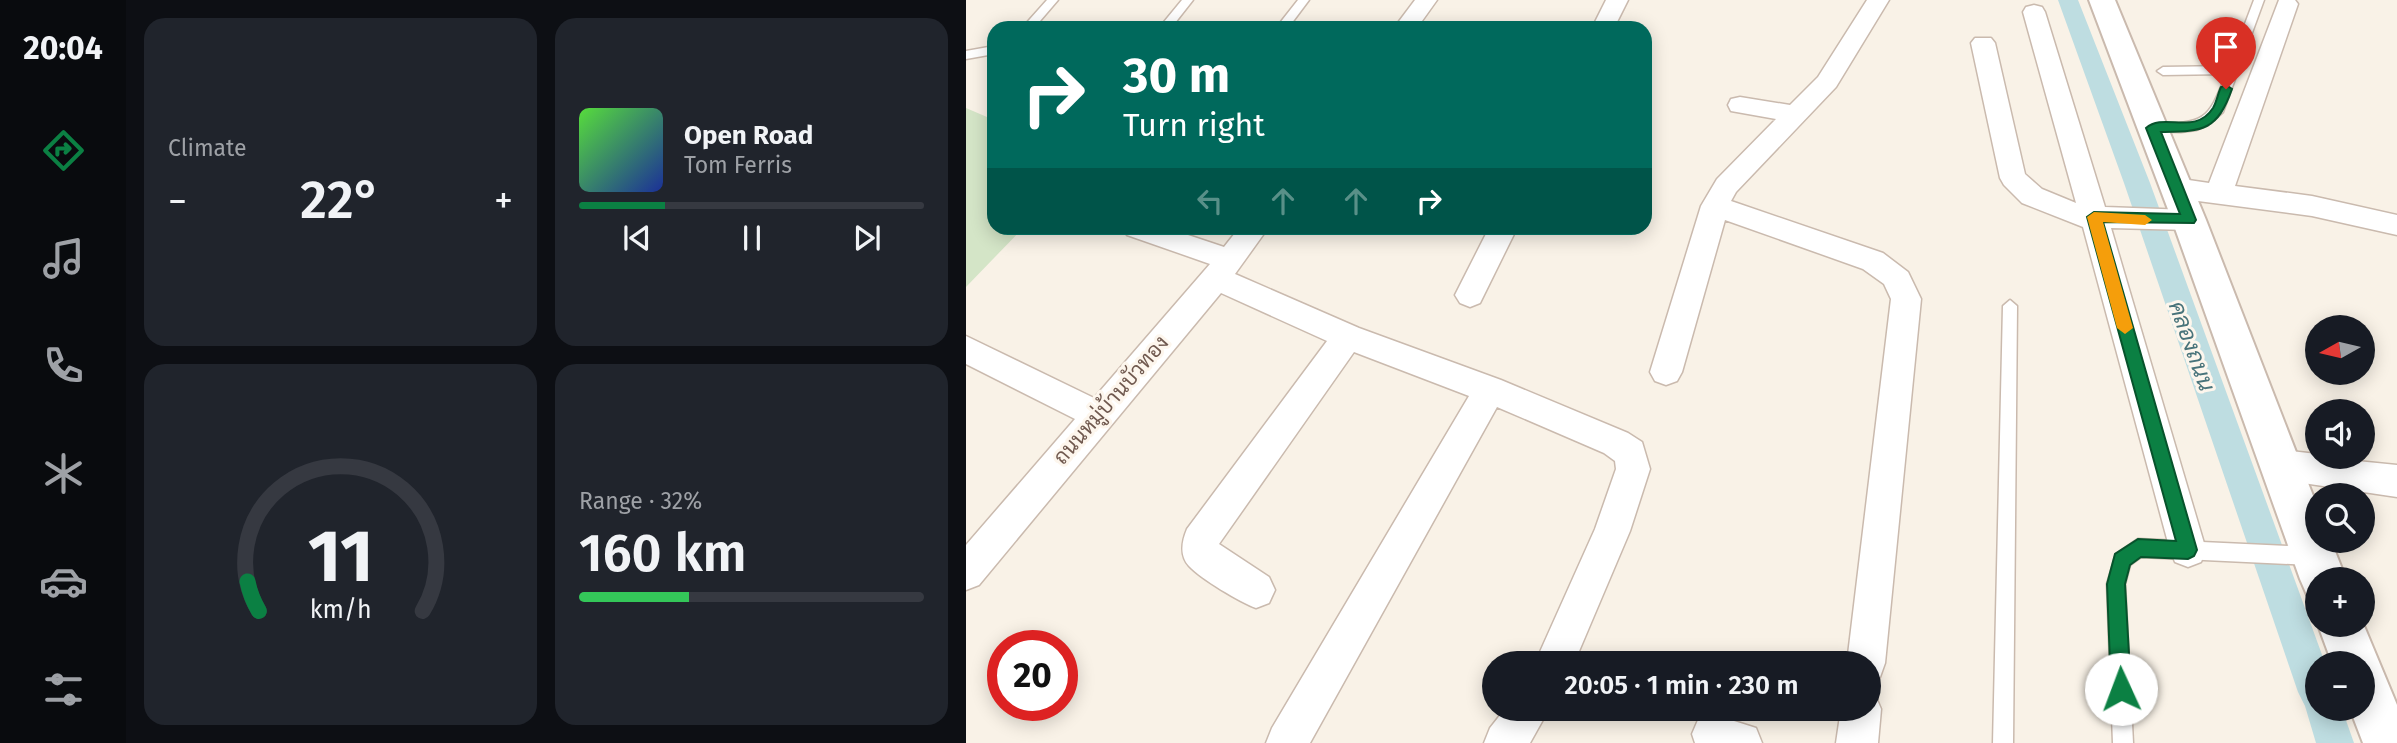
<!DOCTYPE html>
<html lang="en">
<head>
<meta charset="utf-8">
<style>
  :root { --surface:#171b24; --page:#20242c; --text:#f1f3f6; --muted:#9ea1a6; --line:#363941; --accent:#0b8043 }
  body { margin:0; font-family:"Fira Sans",Sarabun,sans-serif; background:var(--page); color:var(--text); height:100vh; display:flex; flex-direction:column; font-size:26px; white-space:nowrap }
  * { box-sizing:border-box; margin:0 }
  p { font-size:23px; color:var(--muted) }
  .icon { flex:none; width:38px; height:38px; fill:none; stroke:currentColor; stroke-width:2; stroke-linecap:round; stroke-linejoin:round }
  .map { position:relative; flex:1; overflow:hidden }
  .drawer { display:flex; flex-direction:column; gap:18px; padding:18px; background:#0d0f14; width:840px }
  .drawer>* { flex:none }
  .top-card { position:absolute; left:21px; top:21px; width:665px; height:214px; border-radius:21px; box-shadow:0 4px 18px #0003; background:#00695c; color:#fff; overflow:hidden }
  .needle { width:46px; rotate:262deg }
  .tools { position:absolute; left:1339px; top:315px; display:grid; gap:14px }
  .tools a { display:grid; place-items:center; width:70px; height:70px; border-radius:50%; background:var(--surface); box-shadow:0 4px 18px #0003; font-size:35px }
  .speed { position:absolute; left:21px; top:630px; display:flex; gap:14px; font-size:35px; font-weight:700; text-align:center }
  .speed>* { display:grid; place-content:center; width:91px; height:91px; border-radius:50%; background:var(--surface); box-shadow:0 4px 18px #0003; line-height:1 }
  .speed .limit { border:10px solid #d22; background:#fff; color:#111 }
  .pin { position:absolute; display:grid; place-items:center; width:60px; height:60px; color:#fff; margin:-72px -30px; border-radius:50% 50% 50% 0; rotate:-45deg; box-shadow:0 0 7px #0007 }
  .pin .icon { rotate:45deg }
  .me { position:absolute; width:77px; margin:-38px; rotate:358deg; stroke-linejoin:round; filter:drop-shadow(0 0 5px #0008) }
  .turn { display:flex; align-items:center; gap:24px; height:147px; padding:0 21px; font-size:32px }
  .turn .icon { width:91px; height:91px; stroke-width:2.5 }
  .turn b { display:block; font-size:49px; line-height:60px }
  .lanes { display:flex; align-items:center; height:66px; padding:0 21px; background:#0003; justify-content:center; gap:35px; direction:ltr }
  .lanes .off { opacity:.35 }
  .big { font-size:52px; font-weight:600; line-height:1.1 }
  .drawer .widget { flex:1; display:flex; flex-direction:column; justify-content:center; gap:10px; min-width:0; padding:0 24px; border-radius:21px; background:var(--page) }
  .drawer .dial { align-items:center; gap:0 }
  .dial svg { height:182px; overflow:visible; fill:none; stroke:var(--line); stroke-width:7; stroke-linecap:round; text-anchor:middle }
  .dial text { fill:var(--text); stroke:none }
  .song { display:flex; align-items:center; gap:21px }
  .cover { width:84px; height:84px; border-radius:10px; background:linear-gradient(135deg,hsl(110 70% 55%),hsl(230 70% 35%)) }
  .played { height:7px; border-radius:4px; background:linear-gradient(90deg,var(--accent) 25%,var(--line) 25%) }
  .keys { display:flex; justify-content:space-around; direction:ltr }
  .heat { display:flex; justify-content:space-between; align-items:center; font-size:38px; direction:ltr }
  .charge { height:10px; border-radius:5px; background:linear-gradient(90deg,#34c759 32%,var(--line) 0) }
  .drawer .tiles { flex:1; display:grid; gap:18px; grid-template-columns:repeat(2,1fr) }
  .trip { position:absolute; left:516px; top:651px; width:399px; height:70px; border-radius:35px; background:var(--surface); box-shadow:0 4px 18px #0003; font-weight:600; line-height:70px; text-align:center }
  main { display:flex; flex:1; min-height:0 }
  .tab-bar { display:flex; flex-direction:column; width:126px; justify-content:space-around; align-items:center; background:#090b0e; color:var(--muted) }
  .tab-bar .icon { width:49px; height:49px }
  .tab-bar .active { color:var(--accent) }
  .tab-bar b { font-size:32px; color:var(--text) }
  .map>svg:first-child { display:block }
</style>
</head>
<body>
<main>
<nav class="tab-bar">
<b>20:04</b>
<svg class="icon active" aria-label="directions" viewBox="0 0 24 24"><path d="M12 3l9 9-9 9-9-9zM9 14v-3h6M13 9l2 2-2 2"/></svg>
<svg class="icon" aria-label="music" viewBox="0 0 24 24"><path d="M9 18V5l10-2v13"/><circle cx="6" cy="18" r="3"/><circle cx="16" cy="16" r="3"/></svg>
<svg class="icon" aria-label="phone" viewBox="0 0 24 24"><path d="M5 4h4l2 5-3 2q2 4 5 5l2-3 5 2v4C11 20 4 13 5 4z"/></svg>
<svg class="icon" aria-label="climate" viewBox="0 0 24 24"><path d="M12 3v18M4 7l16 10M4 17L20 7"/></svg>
<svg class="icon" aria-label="car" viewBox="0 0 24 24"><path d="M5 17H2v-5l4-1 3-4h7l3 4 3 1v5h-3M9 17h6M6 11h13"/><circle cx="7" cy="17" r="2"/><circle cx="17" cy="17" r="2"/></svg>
<svg class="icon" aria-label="filters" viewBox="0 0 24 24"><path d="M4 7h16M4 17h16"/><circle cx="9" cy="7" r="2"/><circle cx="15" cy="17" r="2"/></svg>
</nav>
<section class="drawer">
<div class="tiles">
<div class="widget"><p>Climate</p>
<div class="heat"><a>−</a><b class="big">22°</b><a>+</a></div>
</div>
<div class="widget">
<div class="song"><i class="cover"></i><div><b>Open Road</b><p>Tom Ferris</p></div></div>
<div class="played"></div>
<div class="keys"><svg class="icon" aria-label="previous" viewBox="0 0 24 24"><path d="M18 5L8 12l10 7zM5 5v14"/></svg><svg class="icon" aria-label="pause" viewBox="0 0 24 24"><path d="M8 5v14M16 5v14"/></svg><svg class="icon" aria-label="next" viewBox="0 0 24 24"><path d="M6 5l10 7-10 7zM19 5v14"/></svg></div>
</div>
<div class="widget dial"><svg viewBox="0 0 100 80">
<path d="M14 69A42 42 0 1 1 86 69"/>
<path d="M14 69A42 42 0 0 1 9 56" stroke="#0b8043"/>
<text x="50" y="56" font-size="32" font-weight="700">11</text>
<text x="50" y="72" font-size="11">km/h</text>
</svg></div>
<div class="widget"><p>Range · 32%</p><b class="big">160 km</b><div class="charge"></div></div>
</div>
</section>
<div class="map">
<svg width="1431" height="743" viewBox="0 0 1431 743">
  <rect width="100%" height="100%" fill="#f9f2e7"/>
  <path fill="#d4e5c7" d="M0,108L28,120V228H57L0,287Z"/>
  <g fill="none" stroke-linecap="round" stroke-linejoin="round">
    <path fill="#bedde1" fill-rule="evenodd" d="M1092,0H1112L1184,183L1359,663H1351V709H1376L1388,743H1350L1339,706L1332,692L1158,183Z"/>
    <defs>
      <path id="service" d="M81,0H92L68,28H56Z
        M216,0H227L205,28H193Z
        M332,0H343L322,28H310Z
        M1288,0H1298L1257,112L1242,125L1230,130L1215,132L1183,131V125L1187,124C1238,123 1242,122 1260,74L1197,75L1191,71L1197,67L1263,66Z
        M28,46V54L0,59V51Z
        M1044,300L1051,306L1047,743H1027L1037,306Z
        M1172,539L1345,547L1351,550L1354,556L1351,562L1345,565L1175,557L1164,565L1159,584L1167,743H1147L1141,584L1150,554Z"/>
      <path id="minor" d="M449,0H471L451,28H428Z
        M640,0H662L648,28H626Z
        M901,0H923L870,87L770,192L765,201L917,253L942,272L955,299L919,663L914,677L903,681V663H881L925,299L918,284L897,269L759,220L716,372L711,381L700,385L689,381L684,372L735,206L751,179L810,119L765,111L762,105L765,99L774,97L824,105L852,77Z
        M1313,0H1329L1332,4L1269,186L1346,196L1431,215V235L1346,216L1209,198L1200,195L1196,188L1200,181L1209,178L1243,183Z
        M1068,5L1076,7L1079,12L1139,207L1223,210L1233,213L1237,220L1233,227L1223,230L1145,228L1240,550L1235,562L1222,567L1209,562L1204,550L1117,227L1056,203L1038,185L1034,178L1005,43L1009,38H1025L1029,43L1059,174L1076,189L1110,203L1057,12L1060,7Z
        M157,228H201L258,247L273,228H302L269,274L393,328L535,380L662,433L676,442L684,469L664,531L608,663H569L629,529L650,469L649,461L638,453L531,407L344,743H300L306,728L503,396L388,352L253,544L303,577L309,590L303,603L290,608C274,602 235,579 223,566C213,555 216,541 221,529L361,341L255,293L13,585L0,590V545L109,419L0,364V336L128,398L244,264L161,235Z
        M523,228H551L514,303L504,307L494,303L489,295Z
        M1316,450L1351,454V457L1431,465V497L1316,480L1304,476L1299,465L1304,454Z
        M903,692L909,695L915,709L912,743H870L875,709H903Z
        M539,709H583L564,743H518L524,728Z
        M746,714L790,728L796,743H729L726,734L732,720Z"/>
      <path id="tertiary" d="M1123,0H1149L1240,220L1351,506V541H1365L1380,579H1351V599L1341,595L1334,579L1206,220Z
        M1396,621L1431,705V743H1397L1384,709H1396V663H1366L1352,625H1396Z"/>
    </defs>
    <use href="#service" stroke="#cabaae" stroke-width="3"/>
    <use href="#minor" stroke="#cabaae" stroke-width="3"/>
    <use href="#tertiary" stroke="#cabaae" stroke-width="4"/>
    <use href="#service" fill="#fff" fill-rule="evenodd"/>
    <use href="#minor" fill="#fff" fill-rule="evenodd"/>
    <use href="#tertiary" fill="#fff" fill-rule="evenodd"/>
  </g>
  <path fill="#0b8043" stroke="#07532c" stroke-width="2" d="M1260,85L1266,89C1251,132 1236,131 1195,132L1230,220L1228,223L1137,222L1231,550L1228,556L1222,559L1175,557L1164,565L1159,584L1165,689L1162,696L1155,699L1148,696L1145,689L1141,584L1149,554L1172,539L1210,541L1121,217L1128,212L1214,214L1180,128C1198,112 1229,136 1247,108C1251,101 1252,93 1255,87Z"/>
  <path fill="#f59e0b" d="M1128,212L1179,215L1186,220L1179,225L1137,222L1167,328L1159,334L1151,328L1121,217Z"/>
  <g text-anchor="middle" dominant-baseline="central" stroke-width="6" stroke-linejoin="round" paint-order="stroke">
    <g font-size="21" fill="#70594f" stroke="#fdf6ed">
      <text transform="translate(145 400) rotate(-49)">ถนนหมู่บ้านบัวทอง</text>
    </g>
    <g font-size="23" font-style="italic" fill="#48737a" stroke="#fdf6ed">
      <text transform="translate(1226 346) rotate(70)">คลองถนน</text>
    </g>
  </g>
</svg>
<div class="tools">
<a><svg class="needle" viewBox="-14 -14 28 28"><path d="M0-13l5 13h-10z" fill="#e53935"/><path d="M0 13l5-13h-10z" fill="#9ea1a6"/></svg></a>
<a><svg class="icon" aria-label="sound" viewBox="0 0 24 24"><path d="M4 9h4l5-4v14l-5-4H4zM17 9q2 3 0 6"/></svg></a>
<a><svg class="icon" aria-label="search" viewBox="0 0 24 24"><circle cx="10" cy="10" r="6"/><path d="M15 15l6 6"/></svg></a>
<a>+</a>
<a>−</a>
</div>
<div class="speed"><div class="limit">20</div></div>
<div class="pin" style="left:1260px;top:89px;background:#d93025"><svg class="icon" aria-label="arrive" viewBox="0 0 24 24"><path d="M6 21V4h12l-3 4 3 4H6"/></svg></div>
<svg class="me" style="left:1155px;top:689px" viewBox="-20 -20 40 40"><circle r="19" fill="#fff"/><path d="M0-13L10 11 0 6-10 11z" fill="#0b8043"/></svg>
<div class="trip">20:05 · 1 min · 230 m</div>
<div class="top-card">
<div class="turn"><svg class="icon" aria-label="right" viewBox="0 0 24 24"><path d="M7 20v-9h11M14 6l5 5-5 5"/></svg><div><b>30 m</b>Turn right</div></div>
<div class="lanes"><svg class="icon off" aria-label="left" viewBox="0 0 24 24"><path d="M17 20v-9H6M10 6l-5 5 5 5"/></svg><svg class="icon off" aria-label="ahead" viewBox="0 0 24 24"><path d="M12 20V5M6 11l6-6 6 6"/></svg><svg class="icon off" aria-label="ahead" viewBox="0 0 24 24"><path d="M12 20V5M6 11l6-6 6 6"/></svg><svg class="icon" aria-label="right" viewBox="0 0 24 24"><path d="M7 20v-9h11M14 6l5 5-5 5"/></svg></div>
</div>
</div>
</main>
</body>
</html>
